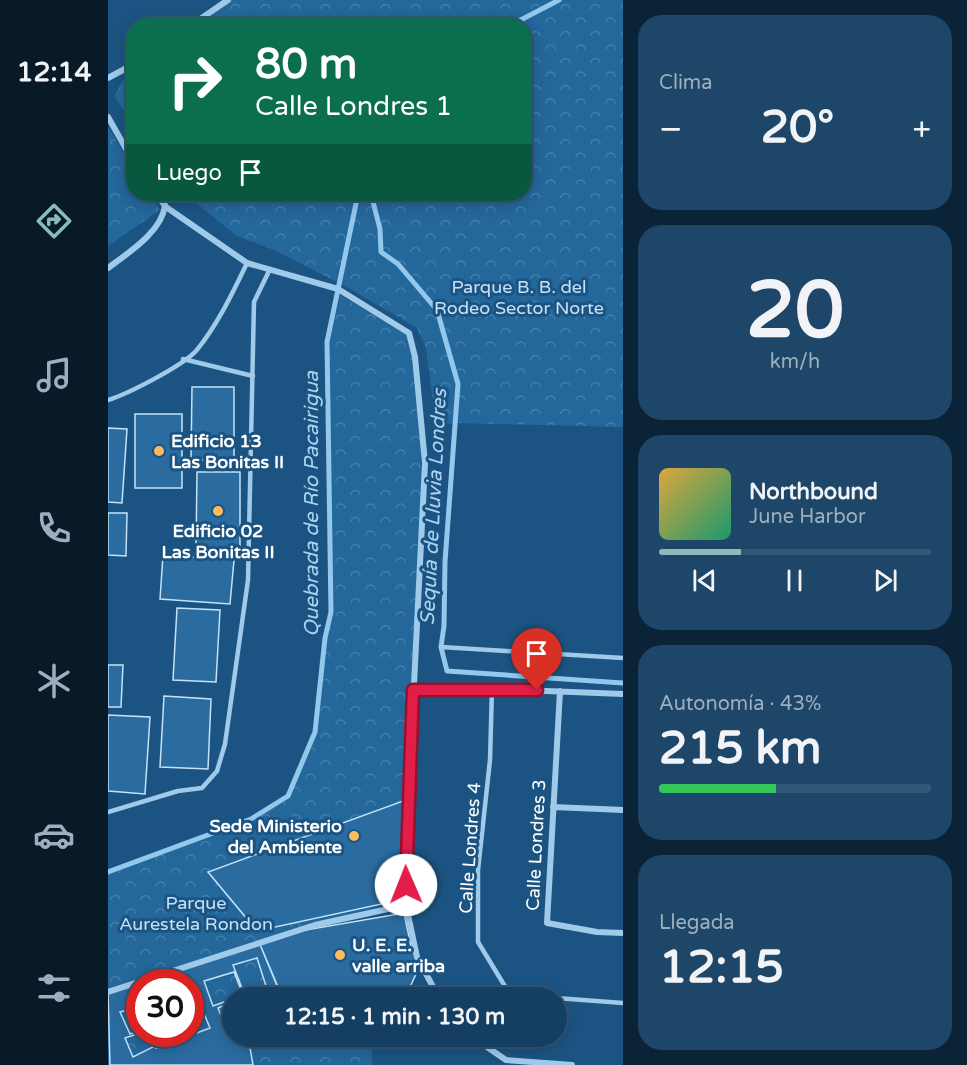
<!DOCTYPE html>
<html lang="es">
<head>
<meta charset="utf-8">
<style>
  :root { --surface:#143f62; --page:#1d4668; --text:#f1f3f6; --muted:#9dafbe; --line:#335877; --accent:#8bbbb9 }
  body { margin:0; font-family:"Varela Round",sans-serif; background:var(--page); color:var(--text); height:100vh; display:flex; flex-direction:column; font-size:22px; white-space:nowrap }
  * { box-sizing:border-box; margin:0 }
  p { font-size:20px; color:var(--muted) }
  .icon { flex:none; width:33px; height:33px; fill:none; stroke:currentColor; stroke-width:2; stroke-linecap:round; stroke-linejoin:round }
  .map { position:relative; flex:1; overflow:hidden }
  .side { display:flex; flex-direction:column; gap:15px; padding:15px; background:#0b2336; width:344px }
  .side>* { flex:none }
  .hud { position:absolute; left:18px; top:18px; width:406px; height:183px; border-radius:24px; box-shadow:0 3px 15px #0003,0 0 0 2px var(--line); background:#0b6e4f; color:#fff; overflow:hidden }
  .speed { position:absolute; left:18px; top:969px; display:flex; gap:12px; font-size:30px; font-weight:700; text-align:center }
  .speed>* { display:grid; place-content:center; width:78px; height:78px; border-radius:50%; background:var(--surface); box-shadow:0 3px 15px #0003,0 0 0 2px var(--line); line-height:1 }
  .speed .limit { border:9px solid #d22; background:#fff; color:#111 }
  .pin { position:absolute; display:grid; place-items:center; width:51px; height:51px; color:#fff; margin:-62px -26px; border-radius:50% 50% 50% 0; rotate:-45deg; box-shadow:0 0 6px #0007 }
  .pin .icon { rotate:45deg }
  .me { position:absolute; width:66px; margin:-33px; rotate:359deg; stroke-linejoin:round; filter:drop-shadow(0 0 4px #0008) }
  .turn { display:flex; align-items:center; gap:21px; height:126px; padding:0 30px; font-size:27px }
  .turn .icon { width:78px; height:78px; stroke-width:2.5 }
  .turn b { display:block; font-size:42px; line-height:51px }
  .then { display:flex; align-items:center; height:57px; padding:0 30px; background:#0003; gap:12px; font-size:22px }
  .big { font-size:45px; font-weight:800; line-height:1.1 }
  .side .widget { flex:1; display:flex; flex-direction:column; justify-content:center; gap:9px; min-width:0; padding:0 21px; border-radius:24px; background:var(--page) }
  .side .dial { align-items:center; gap:0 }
  .dial b { font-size:78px; line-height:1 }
  .song { display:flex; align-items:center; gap:18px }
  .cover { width:72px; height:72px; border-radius:9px; background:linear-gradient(135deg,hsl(40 70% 55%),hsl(160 70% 35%)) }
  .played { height:6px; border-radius:3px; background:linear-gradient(90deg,var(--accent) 30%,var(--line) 30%) }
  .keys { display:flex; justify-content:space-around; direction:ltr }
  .heat { display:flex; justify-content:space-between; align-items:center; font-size:33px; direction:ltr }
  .charge { height:9px; border-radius:4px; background:linear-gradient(90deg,#34c759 43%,var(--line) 0) }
  .trip { position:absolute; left:114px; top:987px; width:345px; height:60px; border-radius:30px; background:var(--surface); box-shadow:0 3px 15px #0003,0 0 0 2px var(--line); font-weight:800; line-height:60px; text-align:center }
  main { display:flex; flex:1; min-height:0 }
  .menu { display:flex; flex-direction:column; width:108px; justify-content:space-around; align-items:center; background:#081927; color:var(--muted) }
  .menu .icon { width:42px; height:42px }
  .menu .current { color:var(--accent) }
  .menu b { font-size:27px; color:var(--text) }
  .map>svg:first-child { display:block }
</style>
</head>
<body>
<main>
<nav class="menu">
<b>12:14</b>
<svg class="icon current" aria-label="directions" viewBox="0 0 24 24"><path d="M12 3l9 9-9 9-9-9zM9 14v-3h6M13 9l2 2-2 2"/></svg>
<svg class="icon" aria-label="music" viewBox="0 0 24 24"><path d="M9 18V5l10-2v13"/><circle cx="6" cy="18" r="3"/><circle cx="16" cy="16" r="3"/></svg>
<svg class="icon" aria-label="phone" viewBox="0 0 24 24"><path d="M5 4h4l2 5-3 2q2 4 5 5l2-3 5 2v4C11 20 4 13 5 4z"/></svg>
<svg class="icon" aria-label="climate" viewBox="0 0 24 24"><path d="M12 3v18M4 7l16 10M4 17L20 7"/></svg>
<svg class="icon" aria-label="car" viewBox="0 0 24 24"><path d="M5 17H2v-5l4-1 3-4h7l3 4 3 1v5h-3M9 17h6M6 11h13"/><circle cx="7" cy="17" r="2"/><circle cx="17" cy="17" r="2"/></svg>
<svg class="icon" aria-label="filters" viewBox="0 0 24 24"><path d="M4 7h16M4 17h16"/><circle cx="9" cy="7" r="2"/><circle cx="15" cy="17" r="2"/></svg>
</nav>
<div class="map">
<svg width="516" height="1065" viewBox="0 0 516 1065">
  <defs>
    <pattern id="forest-crowns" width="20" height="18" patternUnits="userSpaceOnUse" patternTransform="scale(1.5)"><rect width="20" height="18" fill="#24679b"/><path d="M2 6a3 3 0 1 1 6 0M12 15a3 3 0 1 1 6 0" fill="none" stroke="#457eaa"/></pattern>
  </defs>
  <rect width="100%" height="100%" fill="#1b5482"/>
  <path fill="url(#forest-crowns)" fill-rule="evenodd" d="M113,0H515V427L348,423L328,425L318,348L309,328L237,286L166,250L129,236L77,194H417V26L82,25L115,4Z
    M25,64V123L6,96Z
    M0,127L25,168L26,194H42L52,210L0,246Z
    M232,295L299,335C321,415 312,512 308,594C303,696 298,798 292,900L151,942L174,997L124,998V1036H221L251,1043L264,1041V1065H0V873L144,821L182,796L209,733L219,635L225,611L221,344ZM32,982H82V1034H32Z"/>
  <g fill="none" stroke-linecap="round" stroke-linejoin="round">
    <path stroke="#93c7ec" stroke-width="5" d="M401,26L451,0
      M263,194L272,229L273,252L290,264L329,310L350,384L337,562L336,626L333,647L339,671L516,683
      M0,872L143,819L180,796L207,732L217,638L223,612L219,342L250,194"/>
  </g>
  <path fill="#2a6ca0" stroke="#c5e2f8" stroke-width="1.5" fill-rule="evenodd" d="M84,387H126V460H83Z
    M27,414H74V488H27Z
    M0,428L19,429L14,503L0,502Z
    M89,472H132V549H88Z
    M0,513H19L18,556L0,555Z
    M55,555L126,560L122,604L52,599Z
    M69,608L112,610L108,682L65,680Z
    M0,665H15L13,707H0Z
    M56,696L103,699L100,769L52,767Z
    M0,715L42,717L37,794L0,791Z
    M295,801L292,900L149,931L100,872Z
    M296,913L303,946L313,963L297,998H174L151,942L192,931Z
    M151,942L173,994L158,998H124V1036H140L145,1065H2L0,992ZM32,982H82V1034H32Z
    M149,958L159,989L137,996L125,965Z
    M126,972L135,995L105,1006L96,981Z
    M87,988L93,1008L82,1012V990Z
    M124,1002V1022L117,1025L110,1008Z
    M30,1007L32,1030L22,1034L12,1012Z
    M95,1011L102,1028L75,1038L73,1034H82V1015Z
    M32,1033L39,1034L45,1047L25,1057L17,1038Z
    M43,1034H65L68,1041L48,1048Z
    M222,1036H258L251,1043Z"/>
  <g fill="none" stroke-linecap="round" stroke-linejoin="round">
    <path stroke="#a0caea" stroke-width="4.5" d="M75,359L145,376
      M0,400C20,394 74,366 88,351C109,326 125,292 139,263
      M333,647L516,658
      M384,689L382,760L370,870V942L398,988L445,998
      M0,812L70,791L94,788L109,771L117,744L140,580L146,302L162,269
      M448,998L516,1003"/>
    <path stroke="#a0caea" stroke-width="6" d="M82,26L120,0
      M0,78L26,64
      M0,117L26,163
      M48,194L58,207L139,263L230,289L301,333L307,357L317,463L298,846V905L306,943L309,957L331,998
      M0,268C20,253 54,232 57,205
      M305,690L384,689L516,694
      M452,691L439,923L489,932L516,933
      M445,807L516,810
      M0,992L207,925L298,905
      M363,1036L398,1060L464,1065"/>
  </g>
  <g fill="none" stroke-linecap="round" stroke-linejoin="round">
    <defs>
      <path id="route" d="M298,885L305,690H429"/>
    </defs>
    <use href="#route" stroke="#92132f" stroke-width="15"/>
    <use href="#route" stroke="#e11d48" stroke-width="10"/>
  </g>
  <g fill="#fcbc5d" stroke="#1b5482" stroke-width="2">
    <circle cx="51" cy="451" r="6"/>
    <circle cx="110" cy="511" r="6"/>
    <circle cx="246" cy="836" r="6"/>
    <circle cx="232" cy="955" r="6"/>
  </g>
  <g text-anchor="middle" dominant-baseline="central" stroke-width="6" stroke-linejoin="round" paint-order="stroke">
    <g font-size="18" fill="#c5e2f8" stroke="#1b5482">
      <text x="411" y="287">Parque B. B. del<tspan x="411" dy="21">Rodeo Sector Norte</tspan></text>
      <text x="88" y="903">Parque<tspan x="88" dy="21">Aurestela Rondon</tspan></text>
    </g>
    <g font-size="18" font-weight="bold" fill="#fff" stroke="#1b5482" text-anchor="start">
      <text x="63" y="441">Edificio 13<tspan x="63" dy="21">Las Bonitas II</tspan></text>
      <text x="110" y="531" text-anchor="middle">Edificio 02<tspan x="110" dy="21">Las Bonitas II</tspan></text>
      <text x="234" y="826" text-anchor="end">Sede Ministerio<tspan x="234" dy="21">del Ambiente</tspan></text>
      <text x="244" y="945">U. E. E.<tspan x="244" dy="21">valle arriba</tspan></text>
    </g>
    <g font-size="18" fill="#fff" stroke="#1b5482">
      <text transform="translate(428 845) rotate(-87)">Calle Londres 3</text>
      <text transform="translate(362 848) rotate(-86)">Calle Londres 4</text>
    </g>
    <g font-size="20" font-style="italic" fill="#abd4f2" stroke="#1b5482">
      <text transform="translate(204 504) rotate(-90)">Quebrada de Río Pacairigua</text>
      <text transform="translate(326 507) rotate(-87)">Sequía de Lluvia Londres</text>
    </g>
  </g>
</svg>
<div class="speed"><div class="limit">30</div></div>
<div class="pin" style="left:429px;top:690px;background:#d93025"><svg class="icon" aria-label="arrive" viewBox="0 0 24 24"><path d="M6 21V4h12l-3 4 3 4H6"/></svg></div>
<svg class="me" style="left:298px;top:885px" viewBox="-20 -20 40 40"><circle r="19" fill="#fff"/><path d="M0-13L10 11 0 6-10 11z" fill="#e11d48"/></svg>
<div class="trip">12:15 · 1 min · 130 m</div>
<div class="hud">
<div class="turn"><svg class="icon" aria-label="right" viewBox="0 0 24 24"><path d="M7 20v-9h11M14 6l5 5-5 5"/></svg><div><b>80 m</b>Calle Londres 1</div></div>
<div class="then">Luego<svg class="icon" aria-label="arrive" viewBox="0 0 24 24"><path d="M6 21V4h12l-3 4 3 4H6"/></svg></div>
</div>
</div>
<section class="side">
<div class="widget"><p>Clima</p>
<div class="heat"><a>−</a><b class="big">20°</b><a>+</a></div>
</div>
<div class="widget dial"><b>20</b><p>km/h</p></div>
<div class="widget">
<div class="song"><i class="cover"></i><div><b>Northbound</b><p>June Harbor</p></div></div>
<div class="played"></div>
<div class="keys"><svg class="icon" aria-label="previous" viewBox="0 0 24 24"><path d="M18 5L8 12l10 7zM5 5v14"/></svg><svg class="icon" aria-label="pause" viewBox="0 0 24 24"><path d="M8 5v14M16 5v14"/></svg><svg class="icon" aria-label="next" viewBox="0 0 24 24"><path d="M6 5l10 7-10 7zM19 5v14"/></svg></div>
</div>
<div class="widget"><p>Autonomía · 43%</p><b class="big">215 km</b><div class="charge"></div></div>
<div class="widget"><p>Llegada</p><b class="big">12:15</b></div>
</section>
</main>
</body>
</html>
